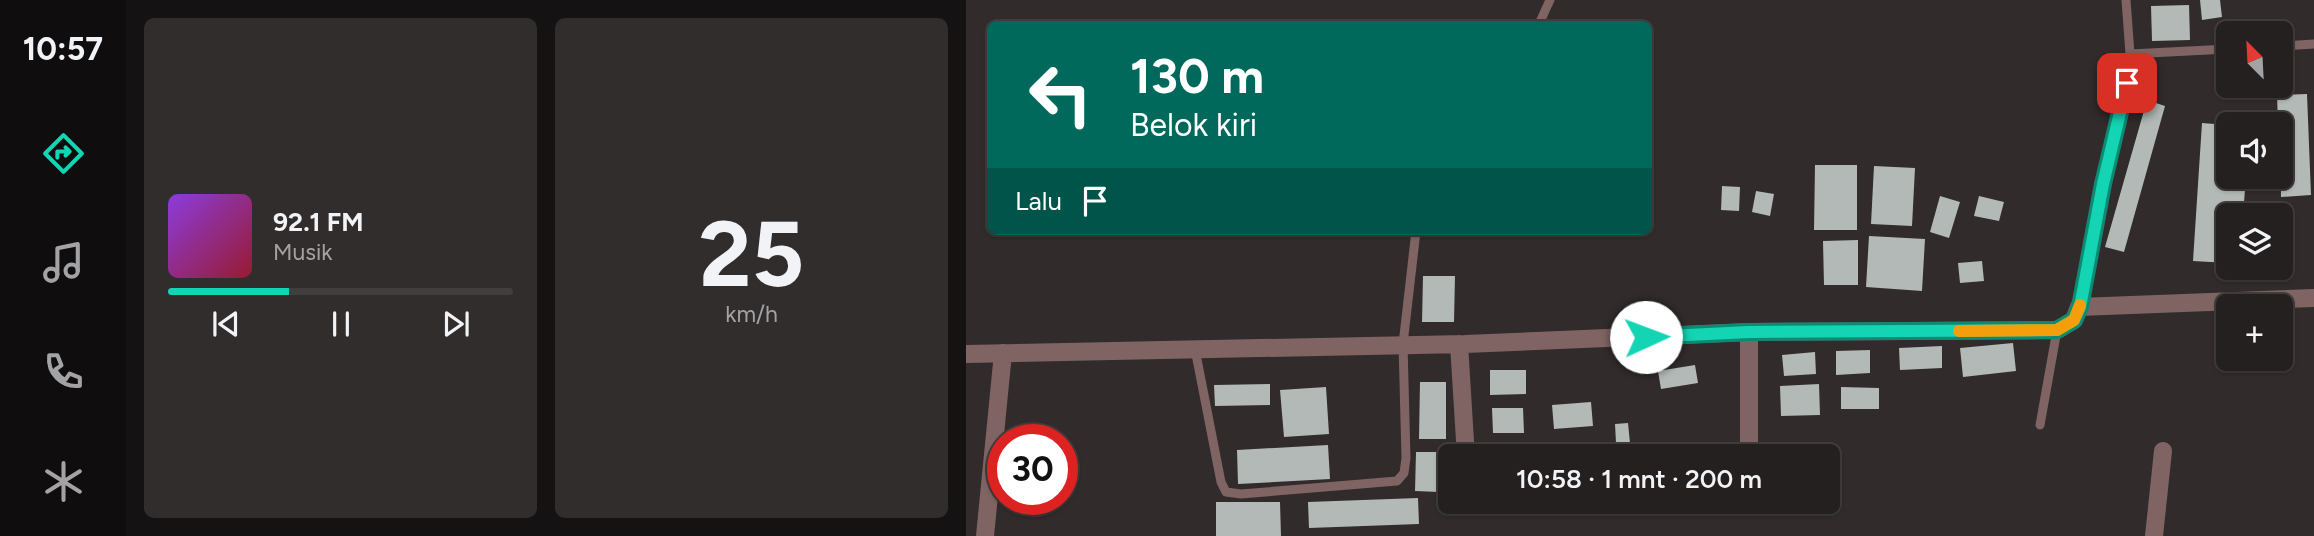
<!DOCTYPE html>
<html lang="id">
<head>
<meta charset="utf-8">
<style>
  :root { --surface:#252020; --page:#312d2d; --text:#f1f3f6; --muted:#a3a3a5; --line:#423e3e; --accent:#13d5b3 }
  body { margin:0; font-family:Figtree,sans-serif; background:var(--page); color:var(--text); height:100vh; display:flex; flex-direction:column; font-size:26px; white-space:nowrap }
  * { box-sizing:border-box; margin:0 }
  p { font-size:23px; color:var(--muted) }
  .icon { flex:none; width:38px; height:38px; fill:none; stroke:currentColor; stroke-width:2; stroke-linecap:round; stroke-linejoin:round }
  .map { position:relative; flex:1; overflow:hidden }
  .panel { display:flex; flex-direction:column; gap:18px; padding:18px; background:#141212; width:840px }
  .panel>* { flex:none }
  .banner { position:absolute; left:21px; top:21px; width:665px; height:214px; border-radius:10px; box-shadow:0 2px 5px #0004,0 0 0 2px var(--line); background:#00695c; color:#fff; overflow:hidden }
  .needle { width:46px; rotate:336deg }
  .controls { position:absolute; left:1250px; top:21px; display:grid; gap:14px }
  .controls a { display:grid; place-items:center; width:77px; height:77px; border-radius:10px; background:var(--surface); box-shadow:0 2px 5px #0004,0 0 0 2px var(--line); font-size:35px }
  .speed { position:absolute; left:21px; top:424px; display:flex; gap:14px; font-size:35px; font-weight:700; text-align:center }
  .speed>* { display:grid; place-content:center; width:91px; height:91px; border-radius:50%; background:var(--surface); box-shadow:0 2px 5px #0004,0 0 0 2px var(--line); line-height:1 }
  .speed .limit { border:10px solid #d22; background:#fff; color:#111 }
  .pin { position:absolute; display:grid; place-items:center; width:60px; height:60px; color:#fff; margin:-30px; border-radius:14px; box-shadow:0 4px 10px #0006 }
  .me { position:absolute; width:77px; margin:-38px; rotate:88deg; stroke-linejoin:round; filter:drop-shadow(0 0 5px #0008) }
  .turn { display:flex; align-items:center; gap:24px; height:147px; padding:0 28px; font-size:32px }
  .turn .icon { width:91px; height:91px; stroke-width:2.5 }
  .turn b { display:block; font-size:49px; line-height:60px }
  .then { display:flex; align-items:center; height:66px; padding:0 28px; background:#0003; gap:14px; font-size:26px }
  .panel .widget { flex:1; display:flex; flex-direction:column; justify-content:center; gap:10px; min-width:0; padding:0 24px; border-radius:10px; background:var(--page) }
  .panel .dial { align-items:center; gap:0 }
  .dial b { font-size:91px; line-height:1 }
  .song { display:flex; align-items:center; gap:21px }
  .cover { width:84px; height:84px; border-radius:10px; background:linear-gradient(135deg,hsl(270 70% 55%),hsl(350 70% 35%)) }
  .played { height:7px; border-radius:4px; background:linear-gradient(90deg,var(--accent) 35%,var(--line) 35%) }
  .keys { display:flex; justify-content:space-around; direction:ltr }
  .panel .tiles { flex:1; display:grid; gap:18px; grid-template-columns:repeat(2,1fr) }
  .trip { position:absolute; left:472px; top:444px; width:402px; height:70px; border-radius:10px; background:var(--surface); box-shadow:0 2px 5px #0004,0 0 0 2px var(--line); font-weight:600; line-height:70px; text-align:center }
  main { display:flex; flex:1; min-height:0 }
  .dock { display:flex; flex-direction:column; width:126px; justify-content:space-around; align-items:center; background:#0f0d0d; color:var(--muted) }
  .dock .icon { width:49px; height:49px }
  .dock .active { color:var(--accent) }
  .dock b { font-size:32px; color:var(--text) }
  .map>svg:first-child { display:block }
</style>
</head>
<body>
<main>
<nav class="dock">
<b>10:57</b>
<svg class="icon active" aria-label="directions" viewBox="0 0 24 24"><path d="M12 3l9 9-9 9-9-9zM9 14v-3h6M13 9l2 2-2 2"/></svg>
<svg class="icon" aria-label="music" viewBox="0 0 24 24"><path d="M9 18V5l10-2v13"/><circle cx="6" cy="18" r="3"/><circle cx="16" cy="16" r="3"/></svg>
<svg class="icon" aria-label="phone" viewBox="0 0 24 24"><path d="M5 4h4l2 5-3 2q2 4 5 5l2-3 5 2v4C11 20 4 13 5 4z"/></svg>
<svg class="icon" aria-label="climate" viewBox="0 0 24 24"><path d="M12 3v18M4 7l16 10M4 17L20 7"/></svg>
</nav>
<section class="panel">
<div class="tiles">
<div class="widget">
<div class="song"><i class="cover"></i><div><b>92.1 FM</b><p>Musik</p></div></div>
<div class="played"></div>
<div class="keys"><svg class="icon" aria-label="previous" viewBox="0 0 24 24"><path d="M18 5L8 12l10 7zM5 5v14"/></svg><svg class="icon" aria-label="pause" viewBox="0 0 24 24"><path d="M8 5v14M16 5v14"/></svg><svg class="icon" aria-label="next" viewBox="0 0 24 24"><path d="M6 5l10 7-10 7zM19 5v14"/></svg></div>
</div>
<div class="widget dial"><b>25</b><p>km/h</p></div>
</div>
</section>
<div class="map">
<svg width="1348" height="536" viewBox="0 0 1348 536">
  <rect width="100%" height="100%" fill="#312b2b"/>
  <path fill="#b2b9b7" d="M1234,0H1254L1256,17L1236,20Z
    M1223,5L1224,40L1186,41L1185,6Z
    M1341,94L1345,195L1315,197L1314,124H1312L1311,95Z
    M1181,100L1199,106L1158,252L1139,247Z
    M1236,123L1262,125V177H1280L1277,215H1262V263L1227,261Z
    M849,165H891V230H848Z
    M908,166L949,168L946,226L905,224Z
    M756,186L774,187L773,211L755,210Z
    M790,191L808,194L804,216L786,212Z
    M974,196L994,202L983,238L964,232Z
    M1013,196L1038,202L1033,221L1008,216Z
    M903,236L959,239L956,291L900,287Z
    M892,240V285H858L857,241Z
    M1016,261L1018,281L994,283L992,263Z
    M457,276H489L488,322H456Z
    M1047,343L1050,371L997,377L994,348Z
    M976,346V368L934,370L933,348Z
    M904,350V373L870,375V351Z
    M849,352L850,374L818,376L816,355Z
    M729,365L732,383L695,389L692,371Z
    M524,370H560V394L524,395Z
    M454,382H480V439H453Z
    M304,384V405L249,406L248,385Z
    M853,384L854,415L815,416L814,386Z
    M360,387L363,434L318,437L314,390Z
    M875,387L913,388V409H875Z
    M625,402L627,426L588,429L586,405Z
    M526,408H557L558,433H527Z
    M662,423L664,443H650L649,424Z
    M619,442L620,457H589L588,444Z
    M362,445L364,479L272,484L271,450Z
    M562,448V457H528L527,449Z
    M450,452H474L473,492L449,491Z
    M452,498L453,524L343,528L342,502Z
    M250,502H314L315,536H250Z"/>
  <g fill="none" stroke-linecap="round" stroke-linejoin="round">
    <path stroke="#7f6463" stroke-width="9" d="M573,24L584,0
      M1314,46L1348,44
      M1164,54L1262,49
      M1113,307L1137,184L1161,83L1164,54L1160,0
      M229,349L255,482L260,492L275,494L431,481L438,473L440,458L437,344L450,231
      M1074,425L1091,330"/>
    <path stroke="#7f6463" stroke-width="18" d="M783,332V457
      M493,344L500,457
      M0,354L499,344L783,332L1091,330L1108,320L1113,307L1348,298
      M19,536L37,353
      M1188,536L1197,451"/>
  </g>
  <g fill="none" stroke-linecap="round" stroke-linejoin="round">
    <defs>
      <path id="route" d="M680,337L783,332L1091,330L1108,320L1114,307L1137,184L1161,83"/>
    </defs>
    <use href="#route" stroke="#0c8a74" stroke-width="18"/>
    <use href="#route" stroke="#13d5b3" stroke-width="12"/>
    <path stroke="#f59e0b" stroke-width="12" d="M993,331L1091,330L1108,320L1114,305"/>
  </g>
</svg>
<div class="controls">
<a><svg class="needle" viewBox="-14 -14 28 28"><path d="M0-13l5 13h-10z" fill="#e53935"/><path d="M0 13l5-13h-10z" fill="#a3a3a5"/></svg></a>
<a><svg class="icon" aria-label="sound" viewBox="0 0 24 24"><path d="M4 9h4l5-4v14l-5-4H4zM17 9q2 3 0 6"/></svg></a>
<a><svg class="icon" aria-label="layers" viewBox="0 0 24 24"><path d="M12 4l9 5-9 5-9-5zM3 14l9 5 9-5"/></svg></a>
<a>+</a>
</div>
<div class="speed"><div class="limit">30</div></div>
<div class="pin" style="left:1161px;top:83px;background:#d93025"><svg class="icon" aria-label="arrive" viewBox="0 0 24 24"><path d="M6 21V4h12l-3 4 3 4H6"/></svg></div>
<svg class="me" style="left:680px;top:337px" viewBox="-20 -20 40 40"><circle r="19" fill="#fff"/><path d="M0-13L10 11 0 6-10 11z" fill="#13d5b3"/></svg>
<div class="trip">10:58 · 1 mnt · 200 m</div>
<div class="banner">
<div class="turn"><svg class="icon" aria-label="left" viewBox="0 0 24 24"><path d="M17 20v-9H6M10 6l-5 5 5 5"/></svg><div><b>130 m</b>Belok kiri</div></div>
<div class="then">Lalu<svg class="icon" aria-label="arrive" viewBox="0 0 24 24"><path d="M6 21V4h12l-3 4 3 4H6"/></svg></div>
</div>
</div>
</main>
</body>
</html>
